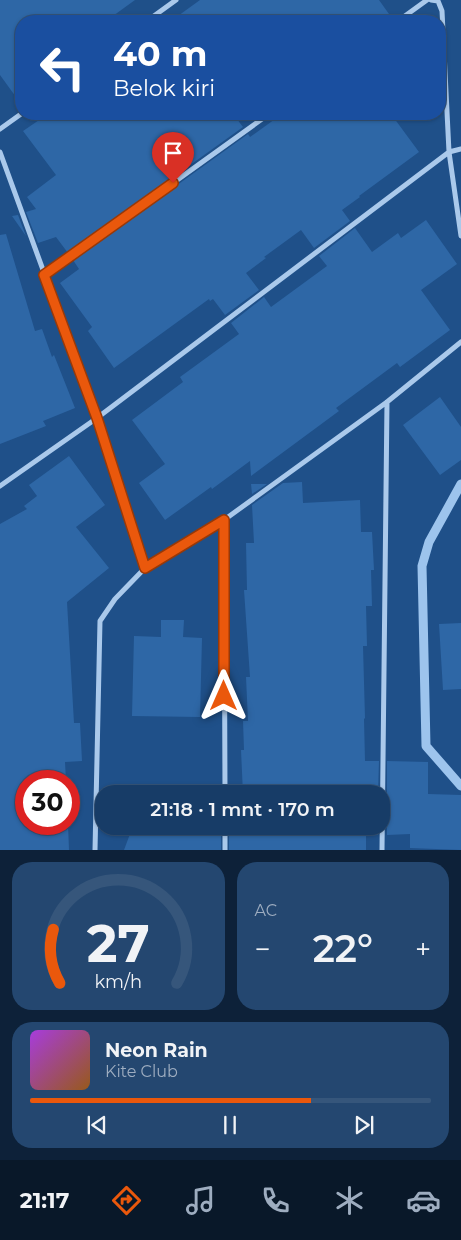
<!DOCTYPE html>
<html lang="id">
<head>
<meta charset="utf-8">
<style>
  :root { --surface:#173c67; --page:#244770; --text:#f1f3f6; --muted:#9eadc0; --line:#36567b; --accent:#ea580c }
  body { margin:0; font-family:Montserrat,sans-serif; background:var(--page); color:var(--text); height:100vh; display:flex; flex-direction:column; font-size:19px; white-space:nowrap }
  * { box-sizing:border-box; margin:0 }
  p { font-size:16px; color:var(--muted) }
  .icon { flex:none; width:28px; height:28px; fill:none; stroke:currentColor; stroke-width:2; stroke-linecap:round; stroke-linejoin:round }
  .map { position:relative; height:850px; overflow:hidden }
  .side { display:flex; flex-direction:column; gap:12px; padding:12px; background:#0d2139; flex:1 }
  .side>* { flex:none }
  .hud { position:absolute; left:15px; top:15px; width:431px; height:105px; border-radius:20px; box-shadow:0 1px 4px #0004,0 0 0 1px var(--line); background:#1a4fa0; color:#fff; overflow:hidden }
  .speed { position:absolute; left:15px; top:770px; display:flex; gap:10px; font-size:25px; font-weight:700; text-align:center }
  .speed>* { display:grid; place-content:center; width:65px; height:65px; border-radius:50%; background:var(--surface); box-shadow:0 1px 4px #0004,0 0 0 1px var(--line); line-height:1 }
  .speed .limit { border:8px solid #d22; background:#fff; color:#111 }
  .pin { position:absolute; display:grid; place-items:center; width:42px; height:42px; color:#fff; margin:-51px -21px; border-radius:50% 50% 50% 0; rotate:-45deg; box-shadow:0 0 5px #0007 }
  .pin .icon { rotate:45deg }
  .me { position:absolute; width:55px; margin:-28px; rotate:0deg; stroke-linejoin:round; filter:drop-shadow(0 0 4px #0008) }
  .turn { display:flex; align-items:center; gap:18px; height:105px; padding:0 15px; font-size:22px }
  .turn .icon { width:65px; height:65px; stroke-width:2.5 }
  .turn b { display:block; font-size:35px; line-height:42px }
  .big { font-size:38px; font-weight:600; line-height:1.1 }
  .side .card { flex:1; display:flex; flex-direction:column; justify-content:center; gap:8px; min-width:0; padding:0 18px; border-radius:20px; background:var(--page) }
  .side .dial { align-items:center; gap:0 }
  .dial svg { height:130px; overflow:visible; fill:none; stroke:var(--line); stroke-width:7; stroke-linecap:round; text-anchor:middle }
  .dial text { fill:var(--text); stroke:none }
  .song { display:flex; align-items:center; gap:15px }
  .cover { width:60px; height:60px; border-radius:8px; background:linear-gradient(135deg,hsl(280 70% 55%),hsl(30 70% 35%)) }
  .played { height:5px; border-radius:2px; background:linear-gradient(90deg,var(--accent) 70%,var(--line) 70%) }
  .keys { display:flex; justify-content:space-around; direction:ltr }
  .heat { display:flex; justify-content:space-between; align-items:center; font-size:28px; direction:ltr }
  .side .tiles { flex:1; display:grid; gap:12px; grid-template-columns:1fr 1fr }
  .card:last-child { grid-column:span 2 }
  .trip { position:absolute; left:95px; top:785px; width:295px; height:50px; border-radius:20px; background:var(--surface); box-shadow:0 1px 4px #0004,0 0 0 1px var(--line); font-weight:600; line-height:50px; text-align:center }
  .tab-bar { display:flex; height:80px; justify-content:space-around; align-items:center; background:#091829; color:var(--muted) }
  .tab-bar .icon { width:35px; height:35px }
  .tab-bar .on { color:var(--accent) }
  .tab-bar b { font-size:22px; color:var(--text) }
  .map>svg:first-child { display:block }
</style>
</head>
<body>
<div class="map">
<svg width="461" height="850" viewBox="0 0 461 850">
  <rect width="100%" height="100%" fill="#1f5089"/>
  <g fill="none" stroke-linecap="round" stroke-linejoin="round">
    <path stroke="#9dc4ed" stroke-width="9" d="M461,484L429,542L422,566L426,746L461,786"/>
  </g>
  <path fill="#2e67a6" d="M0,0H135L106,21H21V104L0,75Z
    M200,0H379L394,21H171Z
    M48,114H233L243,127L68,253L56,237L38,243L26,212L36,209L27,197L56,175L23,131Z
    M282,114H391L419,152L359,196L360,197L342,210L350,221L314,248L301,230L264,257L266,258L246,273L259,290L225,315L213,299L210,301L209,299L114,368L88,331L92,327L60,283L79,269L73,260L248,134L250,137Z
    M18,215L26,236L12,216Z
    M426,220L457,264L421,290L450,330L400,367L397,363L336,408L339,411L251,476L250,461L212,489L211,487L165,520L139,483L165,464L132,420L183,382L180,377L239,334L231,323L264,297L271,307L327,266L319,256L355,228L372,252L398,233L401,238Z
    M6,234L35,331L42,329L52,357L54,355L75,408L43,421L46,426L0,444V235Z
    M440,397L461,427V460L440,475L403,425Z
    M69,456L105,505L76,527L109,568L67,602L74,723H80L82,761L65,762L66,781H26V824H68L69,850H0V524L27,509L24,506L37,496L29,485Z
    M302,482L303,503L360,500L361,532H372L374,570H371L372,606H366L367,646H363L365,718L364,719L365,761H379L378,794H243L241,750H244L243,721H248L246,677H250L244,590H247L246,543H254L252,505L283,483Z
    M251,484H267L252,494Z
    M161,620H184L183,637L202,638L200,717L132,716L134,636L161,637Z
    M461,623V689L443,690L439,624Z
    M387,761L428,762V794L461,795V850L410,848V834L387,835Z
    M133,826H221V850H124Z
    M229,826H378V835L366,836V850H229Z"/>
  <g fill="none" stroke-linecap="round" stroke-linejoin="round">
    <path stroke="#aac9eb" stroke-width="5" d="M431,0L438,1L442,11L449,152L461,236
      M147,21L176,0
      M398,21L427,0
      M0,129L21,114
      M0,152L97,418L145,568
      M45,275L269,114
      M0,486L97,418L449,152L461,149
      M224,520L225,794
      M225,826V850
      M95,850L100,621L115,599L145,568L224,520L387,402L461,342
      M382,850L387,402"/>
  </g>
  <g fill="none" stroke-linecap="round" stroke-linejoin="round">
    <defs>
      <path id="route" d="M173,183L44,275L97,418L145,568L224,520V696"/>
    </defs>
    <use href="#route" stroke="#983908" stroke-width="12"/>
    <use href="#route" stroke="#ea580c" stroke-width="9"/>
  </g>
</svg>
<div class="speed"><div class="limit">30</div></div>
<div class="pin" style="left:173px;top:183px;background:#d93025"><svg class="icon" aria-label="arrive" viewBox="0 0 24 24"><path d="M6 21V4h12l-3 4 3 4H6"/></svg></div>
<svg class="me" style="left:224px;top:696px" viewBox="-20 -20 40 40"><path d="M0-17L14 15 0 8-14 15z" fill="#ea580c" stroke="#fff" stroke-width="4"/></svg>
<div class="trip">21:18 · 1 mnt · 170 m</div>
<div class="hud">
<div class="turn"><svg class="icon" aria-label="left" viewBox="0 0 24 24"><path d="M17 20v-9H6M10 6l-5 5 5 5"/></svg><div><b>40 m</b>Belok kiri</div></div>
</div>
</div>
<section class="side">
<div class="tiles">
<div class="card dial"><svg viewBox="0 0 100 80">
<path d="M14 69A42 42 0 1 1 86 69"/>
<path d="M14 69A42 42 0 0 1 10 36" stroke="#ea580c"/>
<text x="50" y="56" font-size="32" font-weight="700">27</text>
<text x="50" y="72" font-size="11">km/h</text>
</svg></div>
<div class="card"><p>AC</p>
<div class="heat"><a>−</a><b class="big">22°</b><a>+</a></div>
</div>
<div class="card">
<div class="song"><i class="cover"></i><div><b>Neon Rain</b><p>Kite Club</p></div></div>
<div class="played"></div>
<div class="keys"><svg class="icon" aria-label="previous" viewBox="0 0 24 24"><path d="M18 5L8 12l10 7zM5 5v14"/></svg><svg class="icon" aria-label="pause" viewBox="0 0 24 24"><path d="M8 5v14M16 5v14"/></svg><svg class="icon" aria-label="next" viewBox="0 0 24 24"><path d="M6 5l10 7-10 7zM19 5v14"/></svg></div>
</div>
</div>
</section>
<nav class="tab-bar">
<b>21:17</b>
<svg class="icon on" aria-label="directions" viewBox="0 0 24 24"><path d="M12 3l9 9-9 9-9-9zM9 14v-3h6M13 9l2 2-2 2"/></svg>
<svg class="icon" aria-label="music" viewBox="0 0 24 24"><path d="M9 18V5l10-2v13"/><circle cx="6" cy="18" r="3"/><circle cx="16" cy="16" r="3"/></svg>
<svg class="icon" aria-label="phone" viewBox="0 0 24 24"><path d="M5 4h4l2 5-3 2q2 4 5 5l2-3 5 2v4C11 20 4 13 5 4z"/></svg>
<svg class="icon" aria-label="climate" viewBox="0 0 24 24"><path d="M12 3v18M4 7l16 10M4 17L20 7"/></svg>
<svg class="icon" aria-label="car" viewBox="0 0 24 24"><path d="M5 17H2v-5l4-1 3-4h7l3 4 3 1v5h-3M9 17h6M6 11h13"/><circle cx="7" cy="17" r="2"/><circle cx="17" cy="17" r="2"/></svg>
</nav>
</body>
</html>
